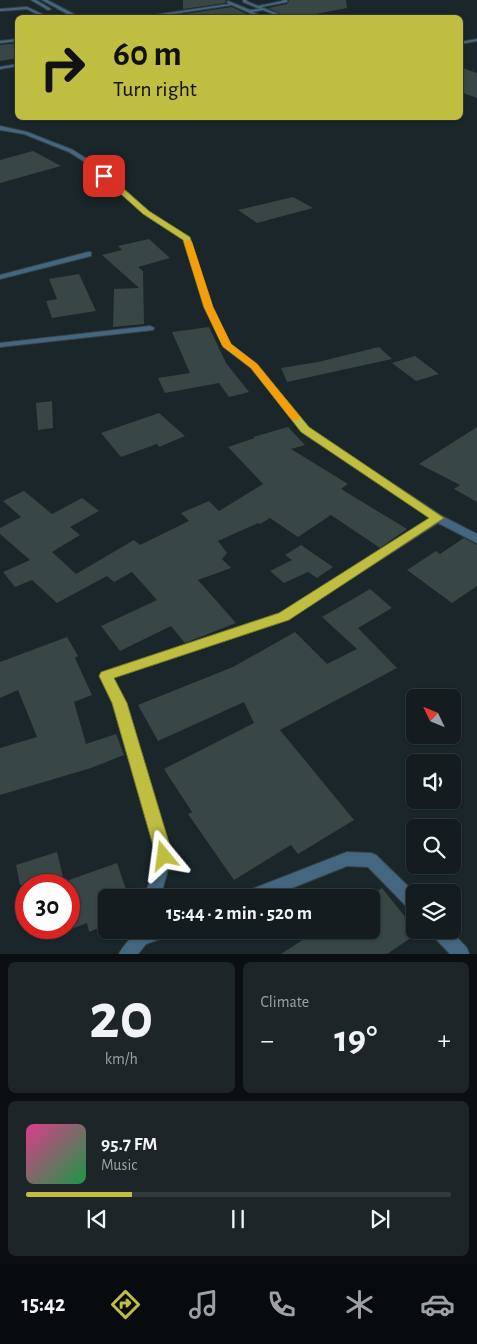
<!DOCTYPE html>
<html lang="en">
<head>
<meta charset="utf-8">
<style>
  :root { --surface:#141c20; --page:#1d2529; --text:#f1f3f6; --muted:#9da1a5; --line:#333a3e; --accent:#bfbe41 }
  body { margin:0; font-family:"Alegreya Sans",sans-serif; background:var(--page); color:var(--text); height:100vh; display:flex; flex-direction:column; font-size:19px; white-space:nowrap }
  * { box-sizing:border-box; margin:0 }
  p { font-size:16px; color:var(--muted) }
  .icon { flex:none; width:28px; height:28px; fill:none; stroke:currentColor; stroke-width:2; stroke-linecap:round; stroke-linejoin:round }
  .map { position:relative; height:954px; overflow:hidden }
  .drawer { display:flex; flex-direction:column; gap:8px; padding:8px; background:#0b0f12; flex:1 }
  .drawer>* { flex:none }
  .banner { position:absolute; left:15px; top:15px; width:448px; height:105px; border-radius:8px; box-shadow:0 1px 4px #0004,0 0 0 1px var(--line); background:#bfbe41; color:#111; overflow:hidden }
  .needle { width:32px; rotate:313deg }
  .fabs { position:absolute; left:406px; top:689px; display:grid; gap:10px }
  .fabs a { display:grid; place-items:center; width:55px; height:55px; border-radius:8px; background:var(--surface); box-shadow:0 1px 4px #0004,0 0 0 1px var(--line); font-size:25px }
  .speed { position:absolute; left:15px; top:874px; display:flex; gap:10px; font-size:25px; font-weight:700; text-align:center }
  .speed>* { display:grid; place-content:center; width:65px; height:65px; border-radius:50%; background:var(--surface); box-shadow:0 1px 4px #0004,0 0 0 1px var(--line); line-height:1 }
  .speed .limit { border:8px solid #d22; background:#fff; color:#111 }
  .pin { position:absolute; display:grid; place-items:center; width:42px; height:42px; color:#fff; margin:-21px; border-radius:10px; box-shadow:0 2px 8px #0006 }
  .me { position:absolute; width:55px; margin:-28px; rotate:344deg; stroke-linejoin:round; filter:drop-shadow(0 0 4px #0008) }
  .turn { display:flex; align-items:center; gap:18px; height:105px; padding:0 15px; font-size:22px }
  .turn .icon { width:65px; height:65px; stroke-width:2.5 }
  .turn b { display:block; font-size:35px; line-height:42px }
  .big { font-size:38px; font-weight:700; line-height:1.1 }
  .drawer .widget { flex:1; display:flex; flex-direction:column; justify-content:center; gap:8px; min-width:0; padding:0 18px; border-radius:8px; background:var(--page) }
  .drawer .dial { align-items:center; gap:0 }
  .dial b { font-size:65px; line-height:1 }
  .song { display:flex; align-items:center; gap:15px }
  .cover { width:60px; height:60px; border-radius:8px; background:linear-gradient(135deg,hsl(330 70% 55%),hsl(140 70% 35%)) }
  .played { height:5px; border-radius:2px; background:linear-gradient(90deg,var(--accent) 25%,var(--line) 25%) }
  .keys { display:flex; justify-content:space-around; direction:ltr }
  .heat { display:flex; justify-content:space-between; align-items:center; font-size:28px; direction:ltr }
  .drawer .tiles { flex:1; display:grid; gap:8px; grid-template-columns:1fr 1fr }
  .widget:last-child { grid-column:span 2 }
  .trip { position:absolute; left:98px; top:889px; width:282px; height:50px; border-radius:8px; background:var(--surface); box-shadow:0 1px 4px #0004,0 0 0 1px var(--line); font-weight:700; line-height:50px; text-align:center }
  .tab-bar { display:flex; height:80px; justify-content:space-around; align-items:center; background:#080b0d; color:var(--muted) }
  .tab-bar .icon { width:35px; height:35px }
  .tab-bar .active { color:var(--accent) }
  .tab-bar b { font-size:22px; color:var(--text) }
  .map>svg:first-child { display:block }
</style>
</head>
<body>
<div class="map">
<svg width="477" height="954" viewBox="0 0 477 954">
  <rect width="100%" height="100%" fill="#1a262a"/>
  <path fill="#384646" d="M183,0H226L225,3L183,9Z
    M289,0H346L347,8L295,18H290L268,8L287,4Z
    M232,7L255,18H184V14Z
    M18,43V58L0,61V45Z
    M460,67L477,73V98L460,92Z
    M33,151L61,166L0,183V160Z
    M293,197L313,208L257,223L238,210Z
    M149,239L170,258L138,267L143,271L144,324L113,327L114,289L139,288L102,255L122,250L118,246Z
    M79,274L96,311L52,318L46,301L57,299L49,279Z
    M209,327L226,363L249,392L229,397L219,383L165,393L158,378L190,373L172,332Z
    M379,347L392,359L287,382L281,368L318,362Z
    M415,356L439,374L416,381L392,363Z
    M52,401L53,428L38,430L36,403Z
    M159,413L185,436L159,447L157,444L121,457L101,433Z
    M288,427L305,445L291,449L348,484L341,489L407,529L380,548L331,515L298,537L270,518L260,524L258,523L218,541L227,553L222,559L231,568L198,580L236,623L185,643L171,626L120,651L101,626L157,600L132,572L114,582L107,576L57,603L32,580L15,587L3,572L30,560L0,534V528L21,517L3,501L24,491L52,514L82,498L99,511L70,527L80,535L52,552L76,574L134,540L140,545L189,521L181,513L209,501L219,511L263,484L228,447L255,438L253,437Z
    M477,427V502L454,489L460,485L419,464Z
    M464,538L477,545V586L452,603L407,570L436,551L440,554Z
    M301,545L333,567L317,578L308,572L284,583L270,571L292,560L285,555Z
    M370,589L392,608L358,628L397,668L280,730L354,820L298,854L291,845L234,880L188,814L192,812L164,769L254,723L244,702L158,741L138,705L233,667L295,632L327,664L357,649L322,617Z
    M67,637L78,656L75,658L92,695L74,702L86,744L116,734L124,755L91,768L0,795V748L37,737L18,690L0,698V662Z
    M57,852L65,885H20L16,865Z
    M117,863L129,898H106V925L89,932L87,923L69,930V880Z
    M382,888L418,933L387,954H281L318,930H371V895Z"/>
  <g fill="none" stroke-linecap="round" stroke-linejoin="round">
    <defs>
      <path id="lane" d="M243,0H247L246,1L258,6L283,1L282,0H287V2L261,7L288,18H283L263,10L252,12L266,18H261L232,5L145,18H134L229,4L227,2L228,1L250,10L260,9L243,2Z
        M27,7L50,18H45L27,9L0,11V9Z
        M373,15V17L361,18Z
        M64,16L65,18H62Z
        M18,39V41L0,43V41Z"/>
      <path id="street" d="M31,0H36L51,9L48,10Z
        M42,0H47L81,18H75Z
        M477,39V41L460,44V42Z
        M18,64V66L0,69V67Z
        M0,126L27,132L73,150L95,164L148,211L189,238L212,307L230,344L257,364L308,428L442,516L477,534V543L438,523L288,619L113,678L125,703L172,856L160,898H144L158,856L113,703L100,676L102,673L280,613L431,518L302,432L251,368L224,347L204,307L184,240L144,213L91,166L69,152L24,134L0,130Z
        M88,252H91V256L0,279V275Z
        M150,326L154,328L153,330L0,347V343Z
        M347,852L371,853L376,855L415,893V911L409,909L368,867L347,866L267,898H239L242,893Z
        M135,930H170L168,936L146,944L138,954H119C123,945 132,939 135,930Z
        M431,930H450L467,948L469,954H450L433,936Z"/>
    </defs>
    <use href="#lane" stroke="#364246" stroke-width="2"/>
    <use href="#street" stroke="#364246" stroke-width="2"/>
    <use href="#lane" fill="#456680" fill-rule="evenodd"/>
    <use href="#street" fill="#456680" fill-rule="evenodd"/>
  </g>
  <path fill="#bfbe41" stroke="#7c7c2a" d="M102,174H107L149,211L190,237L213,307L231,344L257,364L309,427L444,518L289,620L114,678L127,703L173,856L171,862L164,864L158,862L156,856L112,703L99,676L101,672L279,613L429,518L301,432L251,368L223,347L204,307L183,240L143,214L102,177Z"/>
  <path fill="#f59e0b" d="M188,240L192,242L213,307L231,344L257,364L299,416V420H292L251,368L222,345L204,307L184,242Z"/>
</svg>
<div class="fabs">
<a><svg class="needle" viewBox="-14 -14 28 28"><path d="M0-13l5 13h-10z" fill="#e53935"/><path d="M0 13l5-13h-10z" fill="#9da1a5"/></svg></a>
<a><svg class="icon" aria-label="sound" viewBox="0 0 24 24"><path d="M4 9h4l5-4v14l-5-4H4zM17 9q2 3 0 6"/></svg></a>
<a><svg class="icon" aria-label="search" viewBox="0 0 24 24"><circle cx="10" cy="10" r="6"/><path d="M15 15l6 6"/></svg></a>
<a><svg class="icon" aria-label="layers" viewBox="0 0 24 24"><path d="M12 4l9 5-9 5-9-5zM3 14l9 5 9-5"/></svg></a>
</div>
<div class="speed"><div class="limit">30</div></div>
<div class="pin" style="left:104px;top:176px;background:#d93025"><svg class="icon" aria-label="arrive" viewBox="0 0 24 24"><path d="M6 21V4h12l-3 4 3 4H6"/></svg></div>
<svg class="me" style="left:164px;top:856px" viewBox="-20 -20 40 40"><path d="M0-17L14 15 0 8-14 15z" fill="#bfbe41" stroke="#fff" stroke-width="4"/></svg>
<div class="trip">15:44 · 2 min · 520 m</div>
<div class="banner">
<div class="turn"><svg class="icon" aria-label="right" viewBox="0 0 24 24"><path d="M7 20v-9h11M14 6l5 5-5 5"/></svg><div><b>60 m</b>Turn right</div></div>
</div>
</div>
<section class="drawer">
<div class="tiles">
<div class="widget dial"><b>20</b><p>km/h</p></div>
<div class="widget"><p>Climate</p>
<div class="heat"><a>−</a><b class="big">19°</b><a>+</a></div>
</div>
<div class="widget">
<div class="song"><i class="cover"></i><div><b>95.7 FM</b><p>Music</p></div></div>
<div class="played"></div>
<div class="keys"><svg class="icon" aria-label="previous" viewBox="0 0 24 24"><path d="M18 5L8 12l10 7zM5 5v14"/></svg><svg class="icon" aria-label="pause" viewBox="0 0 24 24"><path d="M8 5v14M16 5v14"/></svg><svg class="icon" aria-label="next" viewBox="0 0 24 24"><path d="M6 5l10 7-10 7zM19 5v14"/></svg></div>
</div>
</div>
</section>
<nav class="tab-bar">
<b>15:42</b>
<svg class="icon active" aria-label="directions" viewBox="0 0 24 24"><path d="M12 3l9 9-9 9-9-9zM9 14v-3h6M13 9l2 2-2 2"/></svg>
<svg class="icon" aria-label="music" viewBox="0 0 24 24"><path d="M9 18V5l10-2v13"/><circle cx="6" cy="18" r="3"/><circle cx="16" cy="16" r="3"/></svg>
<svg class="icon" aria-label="phone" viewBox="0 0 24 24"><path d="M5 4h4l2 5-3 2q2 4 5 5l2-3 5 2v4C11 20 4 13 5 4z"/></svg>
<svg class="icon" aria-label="climate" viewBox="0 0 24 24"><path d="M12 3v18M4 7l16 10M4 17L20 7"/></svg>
<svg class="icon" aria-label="car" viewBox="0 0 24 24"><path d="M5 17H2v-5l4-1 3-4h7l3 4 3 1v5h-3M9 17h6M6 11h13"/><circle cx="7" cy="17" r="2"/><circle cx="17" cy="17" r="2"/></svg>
</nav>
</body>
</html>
